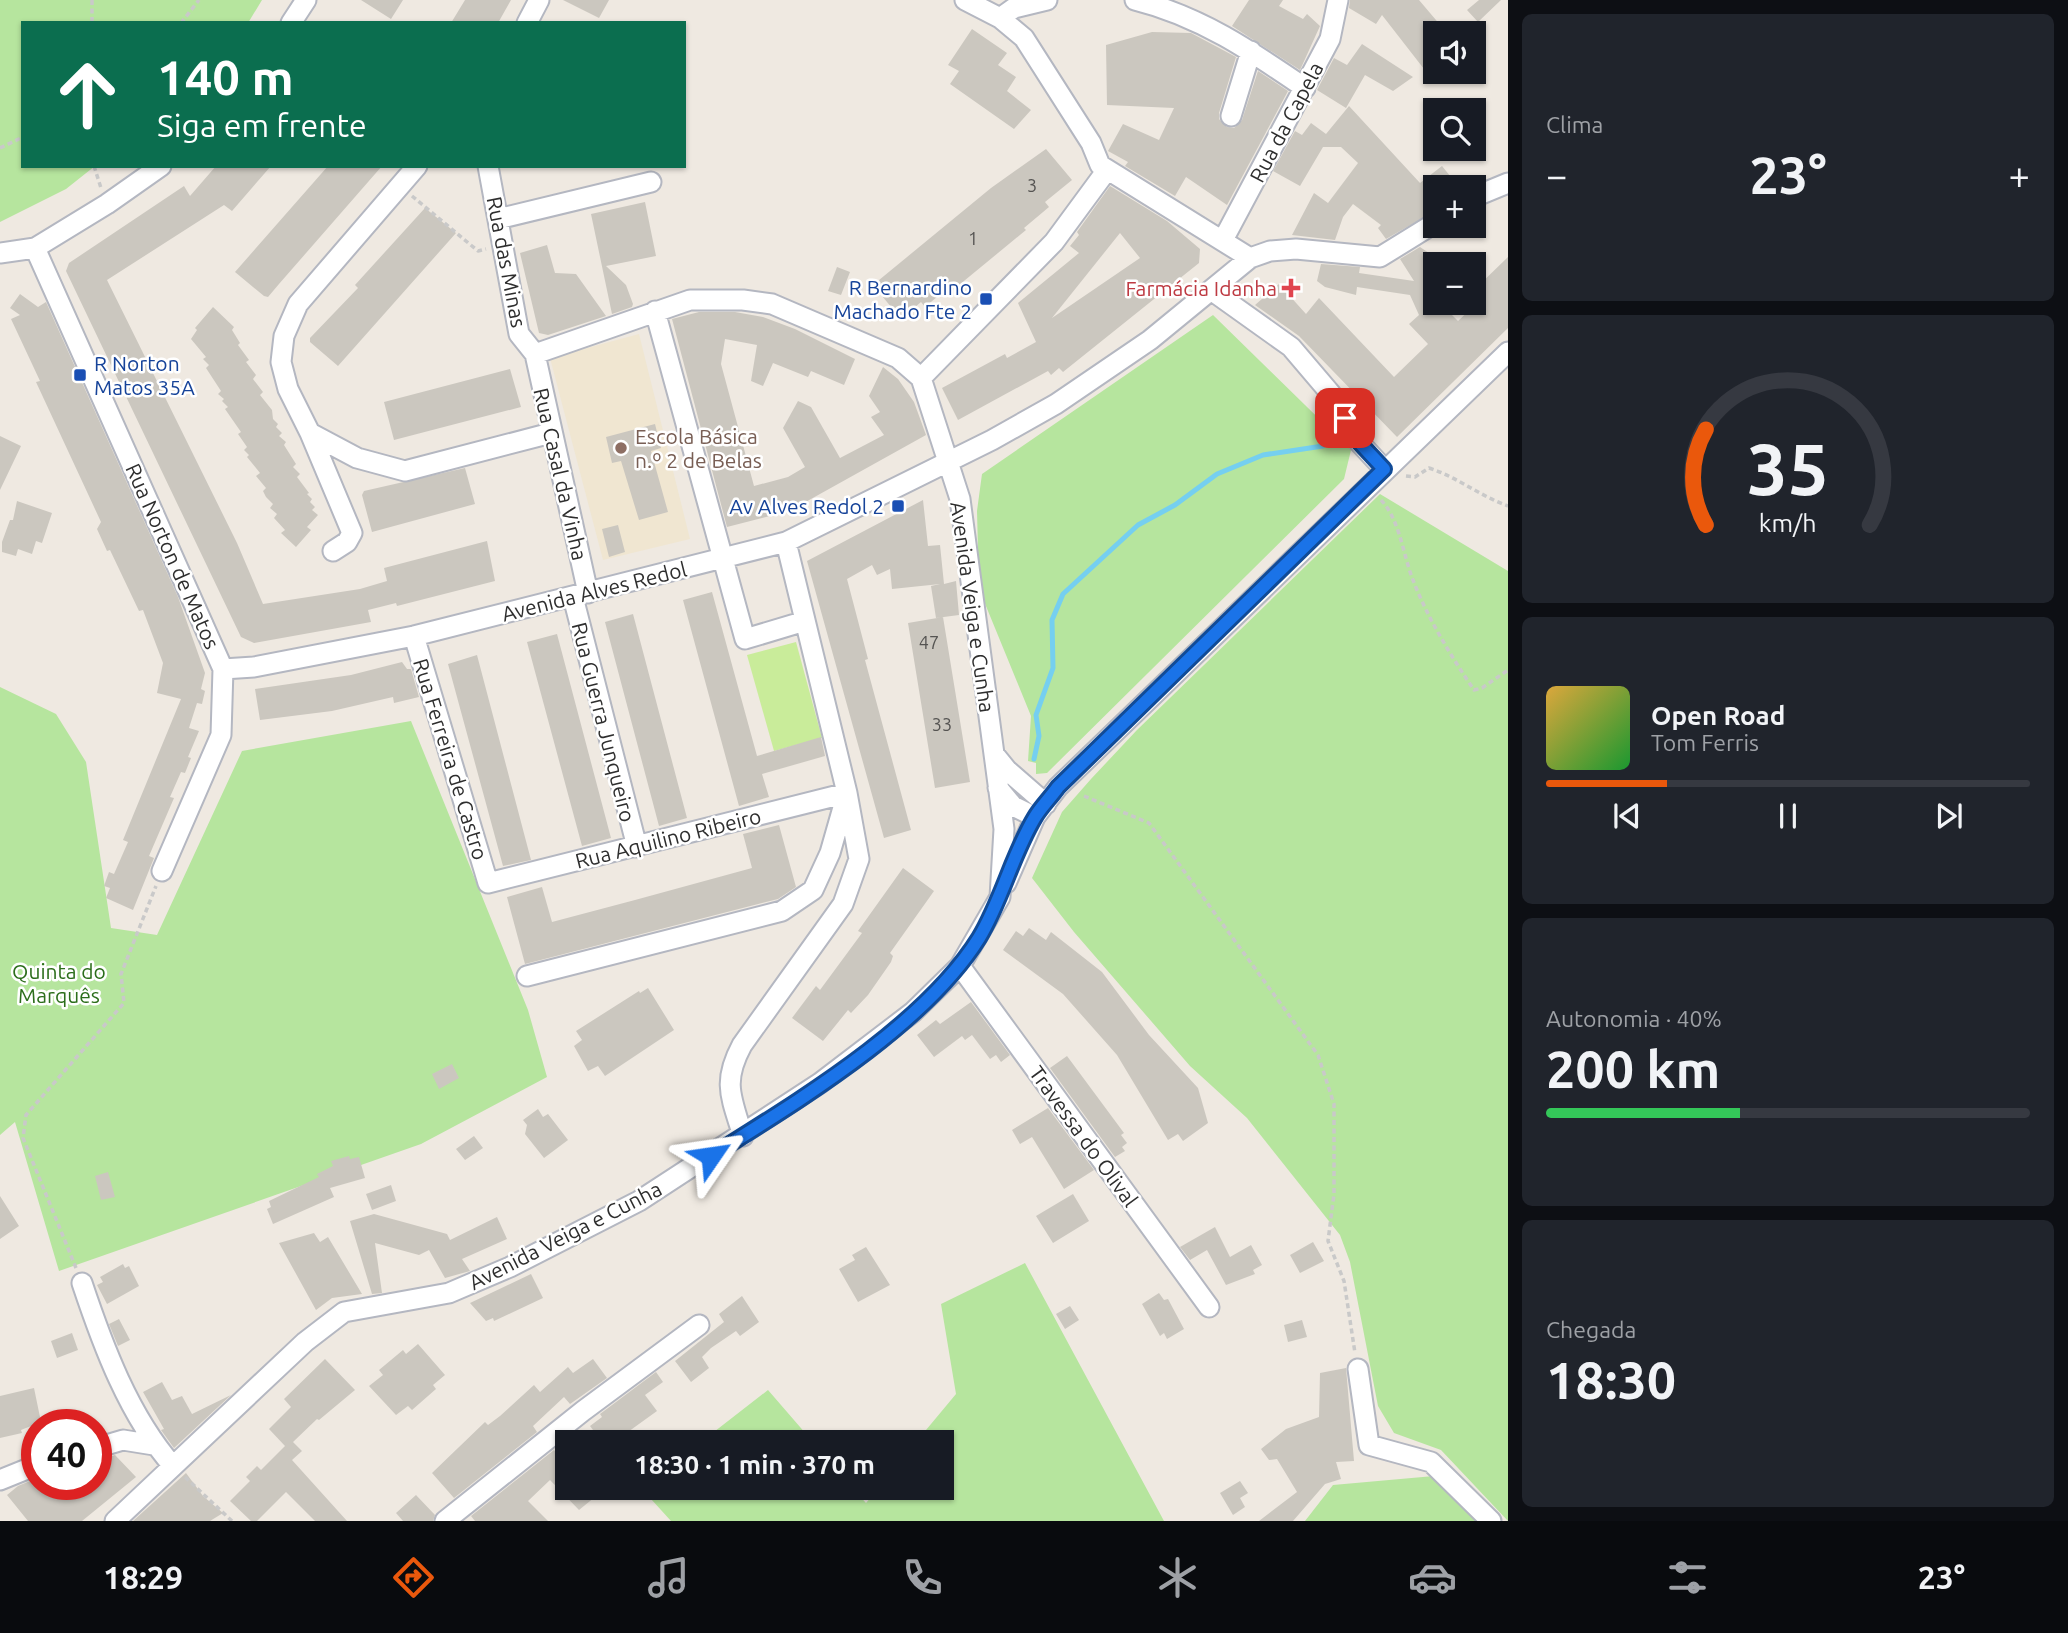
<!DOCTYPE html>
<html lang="pt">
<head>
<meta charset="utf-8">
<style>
  :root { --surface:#171b24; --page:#20242c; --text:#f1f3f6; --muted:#9ea1a6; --line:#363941; --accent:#ea580c }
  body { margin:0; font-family:Ubuntu,sans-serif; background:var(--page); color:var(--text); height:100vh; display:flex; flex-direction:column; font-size:26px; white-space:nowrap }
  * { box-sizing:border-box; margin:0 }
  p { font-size:23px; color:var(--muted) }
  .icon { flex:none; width:38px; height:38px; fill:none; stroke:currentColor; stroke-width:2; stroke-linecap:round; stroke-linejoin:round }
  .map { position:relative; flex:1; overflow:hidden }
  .panel { display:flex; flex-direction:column; gap:14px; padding:14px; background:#0d0f14; width:560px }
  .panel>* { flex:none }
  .banner { position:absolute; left:21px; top:21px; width:665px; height:147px; border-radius:0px; box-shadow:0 2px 5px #0004; background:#0b6e4f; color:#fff; overflow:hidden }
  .fabs { position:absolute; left:1423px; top:21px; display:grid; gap:14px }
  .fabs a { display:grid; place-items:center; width:63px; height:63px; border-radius:0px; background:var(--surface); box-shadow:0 2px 5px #0004; font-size:35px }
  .speed { position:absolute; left:21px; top:1409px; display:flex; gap:14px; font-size:35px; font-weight:700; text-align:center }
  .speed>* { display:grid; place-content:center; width:91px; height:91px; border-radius:50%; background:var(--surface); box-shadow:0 2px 5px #0004; line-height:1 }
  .speed .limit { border:10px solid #d22; background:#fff; color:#111 }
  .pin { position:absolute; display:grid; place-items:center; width:60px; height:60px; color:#fff; margin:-30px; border-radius:14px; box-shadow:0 4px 10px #0006 }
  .me { position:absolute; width:77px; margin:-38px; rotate:58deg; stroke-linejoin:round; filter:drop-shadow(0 0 5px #0008) }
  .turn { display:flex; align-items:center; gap:24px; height:147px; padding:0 21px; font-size:32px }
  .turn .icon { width:91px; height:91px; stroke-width:2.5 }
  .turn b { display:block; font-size:49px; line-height:60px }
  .big { font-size:52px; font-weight:700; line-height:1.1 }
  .panel .widget { flex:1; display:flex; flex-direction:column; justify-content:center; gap:10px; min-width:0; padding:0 24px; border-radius:10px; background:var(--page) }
  .panel .dial { align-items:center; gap:0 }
  .dial svg { height:182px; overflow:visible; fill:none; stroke:var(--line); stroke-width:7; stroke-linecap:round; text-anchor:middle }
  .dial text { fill:var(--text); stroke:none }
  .song { display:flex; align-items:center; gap:21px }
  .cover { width:84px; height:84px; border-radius:10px; background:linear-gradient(135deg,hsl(40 70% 55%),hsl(130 70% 35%)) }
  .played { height:7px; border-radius:4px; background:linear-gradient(90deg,var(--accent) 25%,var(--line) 25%) }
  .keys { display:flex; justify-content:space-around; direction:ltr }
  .heat { display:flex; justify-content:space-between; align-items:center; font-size:38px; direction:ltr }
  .charge { height:10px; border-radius:5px; background:linear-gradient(90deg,#34c759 40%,var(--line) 0) }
  .trip { position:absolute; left:555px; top:1430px; width:399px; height:70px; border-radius:0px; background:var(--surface); box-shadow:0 2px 5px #0004; font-weight:700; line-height:70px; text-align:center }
  .tabs { display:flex; height:112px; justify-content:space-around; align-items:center; background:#090b0e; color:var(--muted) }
  .tabs .icon { width:49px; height:49px }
  .tabs .current { color:var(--accent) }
  .tabs b { font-size:32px; color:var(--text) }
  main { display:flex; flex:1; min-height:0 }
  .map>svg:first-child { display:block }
</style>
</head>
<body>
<main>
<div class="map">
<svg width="1508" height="1521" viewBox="0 0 1508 1521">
  <rect width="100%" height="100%" fill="#efe9e1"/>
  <path fill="#f0e6d1" d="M639,334L690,539L603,560L550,358Z"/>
  <path fill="#b6e59e" d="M0,0H262L248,23H23V166H95L66,189L0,222Z
    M1213,315L1351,450L1344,479L1047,773L1036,774V763L1028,761L1031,716L979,589L977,511L982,474Z
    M1380,494L1508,571V1521L1441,1450L1394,1433L1378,1406L1350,1262L1340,1235L1247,1118L1190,1066L1074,932L1032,878L1062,812L1091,779L1137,730Z
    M0,687L56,714L86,762L111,928L157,935L242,751L411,721L528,1010L547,1077L421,1144L59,1271L15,1122L0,1135Z
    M1025,1263L1164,1521H671L641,1488H852L866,1503L879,1488H942V1442H916L956,1394L941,1304Z
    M768,1390L813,1442H701Z
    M1434,1476L1481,1521H1305L1333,1485Z"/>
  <path fill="#c9ec9a" d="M796,642L822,738L774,751L747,655Z"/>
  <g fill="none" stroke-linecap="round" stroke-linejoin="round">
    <path stroke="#75cff0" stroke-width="5" d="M1034,759L1039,736L1036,715L1053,668L1052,620L1063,594L1138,525L1175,505L1217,474L1263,455L1323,446"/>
  </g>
  <path fill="#cbc7bf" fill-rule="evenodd" d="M361,0H403L391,19Z
    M465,0H511L498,23H451Z
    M563,0H609L599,18Z
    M1249,0H1283L1279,6L1303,19L1307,14L1320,26L1300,70L1232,26Z
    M1350,0H1419L1447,33H1435V61L1424,69L1382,15L1376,24L1349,8Z
    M1479,0H1501L1478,22L1467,10Z
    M972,29L1007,53L998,65L1016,77L1007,91L1031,110L1014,129L950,84L959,71L948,65Z
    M1152,32L1191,33L1236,57L1219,113V119L1227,127L1234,128L1242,120L1258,71L1288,91L1227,205L1186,177L1175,196L1125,166L1128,162L1108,151L1123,124L1159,140L1174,108L1107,105L1106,45Z
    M1362,44L1413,77L1393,91L1365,75L1346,108L1317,90L1334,58L1347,65Z
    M1349,106L1420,183L1442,166L1459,187H1435V211L1386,239L1378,228L1381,225L1353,204L1343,217L1335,240L1292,235L1314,193L1328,203L1358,163L1341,147H1323L1300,186L1273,171L1295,131L1302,135L1311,123L1326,134Z
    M1046,149L1072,180L1045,202L1049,207L1024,228L1026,230L953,290L950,286L925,307L921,302L901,319L873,285L991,188Z
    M216,166H271L232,211L224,205L107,280L237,543L263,604L360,589L387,581L384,568L487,541L495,581L397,606L396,603L368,610L371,622L254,643L241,637L66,271L69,263L184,186L190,196Z
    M328,166H382L279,284L268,297L264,296L235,272Z
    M1110,186L1167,221L1200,249L1199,263L1063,372L1059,368L1051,375L1048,371L958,420L942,388L1005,354L1007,358L1036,342L1018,303L1079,253L1070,246L1079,235L1077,232ZM1120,233L1140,258L1052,318Z
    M645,202L656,256L606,266L626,285L633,304L632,307L612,314L591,214Z
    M425,208L456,233L338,366L310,342V338L358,288L355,285Z
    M547,245L555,273L576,274L606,316L548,335L539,333L520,253Z
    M1420,247L1435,257V303H1440L1458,321L1478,302L1474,290L1508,257V328L1397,437L1299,336L1255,305L1279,284L1306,314L1319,298L1394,377L1428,344L1409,324L1419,315L1410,295L1357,287L1356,295L1325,287L1317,281L1321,264L1360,267L1359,273L1414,281L1400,259Z
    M837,267L850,272L841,295L828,291Z
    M20,294L38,307L46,302L178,597L205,673L201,689L205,691L202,704L197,703L189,728L199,731L188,757L191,758L185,773L181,772L170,797L174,798L149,856L154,858L133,910L106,898L110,888L104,886L109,872L114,874L128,842L123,840L181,699L157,693L163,663L143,610L139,611L110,550L107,551L97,529L101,522L36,382L40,381L11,319L20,315L10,308Z
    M213,307L234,327L232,330L240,343L238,345L249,360L246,362L256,375L253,379L263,392L260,395L272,410L273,419L278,424L276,427L282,433L279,436L286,442L284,445L296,464L293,467L300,474L297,477L309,493L307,494L312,499L310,502L315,507L312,510L318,515L307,527L311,530L296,547L281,533L285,530L274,518L277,514L270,508L273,504L266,497L263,491L266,488L256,476L260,473L247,457L249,455L244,450L247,447L238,434L241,432L225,409L228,407L222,401L224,399L218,394L221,391L206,368L209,365L203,359L206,357L191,339L197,330L195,328Z
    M699,312H735L763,317L795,329L855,359L844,385L811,371L808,377L773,363L763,386L751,381L757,345L725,339L721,364L754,486L788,477L805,467L783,428L798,401L811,407L840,458L884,435L871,417L880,412L869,396L883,367L898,379L914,402L926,435L802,504L777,512L778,514L727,527L672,319Z
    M510,369L521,407L394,440L384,402Z
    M655,424L661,448L651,451L668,512L639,520L621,461L612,463L606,437Z
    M0,436L21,446L0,490Z
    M465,468L475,504L372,532L362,495L364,491Z
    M923,500L928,546L940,545L944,584L956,581L959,615L936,618L931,586L940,584L892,589L890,569L877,575L872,565L847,579L868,659L865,660L911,830L884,838L807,561Z
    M17,501L52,513L42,543L36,541L32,554L18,549L16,556L2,552V542L10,520H13Z
    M618,525L625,552L609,557L602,529Z
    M712,592L757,756L821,737L825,756L762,774L769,797L739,806L683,600Z
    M633,614L687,818L659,826L605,622Z
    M943,617L970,782L935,788L908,623Z
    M557,634L611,838L582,846L527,642Z
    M477,655L531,860L503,866L448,664Z
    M402,662L407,669H411L419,697L394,703L393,697L332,711L260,720L255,689L351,675Z
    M779,825L796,887L778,899L525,964L507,897L542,887L552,922L635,900L752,868L743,834Z
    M903,868L934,891L890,953L893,956L891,962L868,995L851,1013L848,1010L823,1041L792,1018L816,986L820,990L862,933L858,931Z
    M1029,928L1046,940L1051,932L1102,972L1149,1035L1198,1088L1208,1123L1183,1141L1178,1134L1168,1140L1117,1055L1063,994L1003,950L1016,931L1023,936Z
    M648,988L674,1030L605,1076L598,1066L588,1071L574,1046L582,1040L576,1031L639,991L640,993Z
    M971,1002L1010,1055L1001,1062L996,1055L990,1059L972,1035L965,1040L962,1036L934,1057L917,1035L936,1020L940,1024Z
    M1067,1056L1124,1133L1121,1135L1127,1143L1122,1147L1125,1151L1115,1157L1050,1068Z
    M452,1064L459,1078L439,1089L432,1074Z
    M1048,1108L1094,1170L1064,1189L1032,1137L1020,1144L1012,1130Z
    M538,1109L543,1117L548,1114L568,1140L544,1158L525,1134L527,1125L523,1120Z
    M474,1136L483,1148L465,1160L456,1149Z
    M349,1156L350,1159L359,1157L365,1178L330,1188L334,1197L273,1224L267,1209L271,1207L269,1201L319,1177L317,1174L333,1166L331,1161Z
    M108,1172L115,1197L101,1200L95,1176Z
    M391,1185L396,1201L372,1210L366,1194Z
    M1073,1194L1089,1221L1053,1243L1036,1216Z
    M0,1196L19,1226L0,1239Z
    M374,1214L447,1234L450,1240L497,1217L507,1239L462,1259L470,1271L445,1278L429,1250L419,1255L375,1243L382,1293L372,1294L350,1221Z
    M1215,1227L1230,1257L1251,1245L1262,1265L1253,1270L1255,1274L1226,1285L1207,1250L1190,1260L1180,1247Z
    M314,1233L320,1242L328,1237L362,1294L332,1298L316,1310L279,1243Z
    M1313,1242L1324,1261L1300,1273L1290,1255Z
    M866,1247L890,1285L858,1302L839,1269L855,1260L852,1255Z
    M123,1264L125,1268L129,1266L139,1286L107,1304L97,1285L103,1282L100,1277Z
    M531,1274L543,1298L494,1321L493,1318L486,1321L470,1303Z
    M1159,1293L1164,1300L1168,1299L1184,1329L1167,1339L1164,1333L1160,1336L1142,1304Z
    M742,1296L759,1322L740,1336L736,1331L711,1348L702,1357L709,1368L691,1382L675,1361L724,1322L719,1314Z
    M1070,1306L1079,1320L1065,1329L1056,1314Z
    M119,1319L130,1340L118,1346L109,1324Z
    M1302,1320L1307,1337L1288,1342L1284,1325Z
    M72,1333L78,1350L57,1358L51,1341Z
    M418,1344L445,1375L433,1385L436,1389L412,1410L408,1406L396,1415L369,1386L383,1375L379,1370L403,1350L406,1354Z
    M325,1359L355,1390L319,1420L317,1419L293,1442L302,1451L292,1460L347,1521H315L286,1492L257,1521H251L230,1501L250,1481L246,1477L257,1466L261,1470L285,1446L269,1429L291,1407L284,1399Z
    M593,1359L607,1378L570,1404L564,1397L533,1426L537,1432L454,1498L432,1473L485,1422L488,1425L500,1416L534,1385L540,1392L568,1367L573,1373Z
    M1346,1368L1354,1461L1336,1462L1341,1479L1325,1484L1293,1521H1259L1297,1492L1277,1459L1269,1460L1261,1449L1286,1429L1319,1417L1320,1373Z
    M656,1372L663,1382L645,1395L657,1411L614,1442H602L590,1426L602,1417L600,1414Z
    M162,1382L172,1400L182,1396L192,1414L231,1395L174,1448L161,1430L164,1429L143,1392Z
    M34,1388L41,1422L21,1430L22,1433L0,1438V1396Z
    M554,1450L567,1465V1488H606L579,1510L550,1480L528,1501L548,1521H475L471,1516Z
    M115,1455L136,1477L82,1521H28L7,1495L18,1486L37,1478V1484H96V1462Z
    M186,1473L203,1496L223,1513L210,1521H133Z
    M1240,1481L1248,1493L1240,1498L1245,1507L1233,1515L1220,1493Z
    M416,1495L435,1515L433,1521H403L396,1513Z"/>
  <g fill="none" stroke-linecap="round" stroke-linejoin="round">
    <defs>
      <path id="minor" d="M965,0L1000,18L1024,38L1091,143L1100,165L1250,258
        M1135,0C1200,16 1251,51 1305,88
        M1000,18L1014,8L1047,0
        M291,23L306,0
        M527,23L539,0
        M1231,116L1251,51
        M417,166L298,304L284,336L281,362L288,389L310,433L357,458L405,471L551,433
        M488,166L519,334L535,354L588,593
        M1474,197L1508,183
        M498,219L651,182
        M1223,240L1330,39L1338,0
        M35,248L223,669L221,735L162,871
        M0,253L35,248L107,204L161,166
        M1211,290L1291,347L1331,394L1358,441L1384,469
        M655,311L745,639L805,621
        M921,378L1054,242L1107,170
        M310,433L352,533L347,542L333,551
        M573,597L637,847
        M414,636L488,883L847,793
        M223,669L254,667L414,636L786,542L992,440L1056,404L1150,340L1250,258L1270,251L1296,249L1380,257L1435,223
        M994,754L1007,770L1046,804
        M998,788L1013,806L1035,817
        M1006,883L1035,817L1058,787L1508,352
        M960,966L1209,1307
        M527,976L782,911L813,890L830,853L846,797
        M743,1136C731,1097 722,1082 742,1045L843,904L859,859L847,793L786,542
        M82,1283C103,1346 129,1416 173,1466
        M1358,1369L1369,1445L1431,1462L1491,1521
        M96,1448L123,1440L154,1445
        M0,1480L37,1465
        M115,1521L305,1342L344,1312L449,1293L510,1267L639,1201L820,1083L913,1012L960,966L1000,897L1004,829L960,499L921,378L898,358L772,304L743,300H690L535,354
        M445,1521L583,1411L699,1325"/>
    </defs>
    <use href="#minor" stroke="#b4b7c1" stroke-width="23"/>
    <path stroke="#c9c9c9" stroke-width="3.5" stroke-dasharray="5 3.5" stroke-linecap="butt" d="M92,0V23
      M181,23L199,0
      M0,148L23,137
      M94,166L101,188
      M412,196L478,251L486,249
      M1406,476L1415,477L1429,468C1457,477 1480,496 1508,506
      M1381,500C1400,520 1403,555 1413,580C1428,619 1451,656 1474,690L1482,688L1508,670
      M1084,796L1149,823L1318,1055L1334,1104V1194L1328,1241L1344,1281L1355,1353
      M76,1268L23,1138L26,1115L124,1003L121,974L156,886
      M185,1477L232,1521"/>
    <use href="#minor" stroke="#fff" stroke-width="19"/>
  </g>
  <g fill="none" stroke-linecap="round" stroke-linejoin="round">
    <defs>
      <path id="route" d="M711,1156C798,1101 924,1026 979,938C1002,900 1012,855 1035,817C1041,807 1051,797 1058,787L1384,469L1358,441L1345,418"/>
    </defs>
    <use href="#route" stroke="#114b97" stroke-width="18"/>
    <use href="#route" stroke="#1a73e8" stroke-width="12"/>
  </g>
  <path fill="#e0444e" stroke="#fff" stroke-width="2.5" d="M1287.5 277.5h7v7h7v7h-7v7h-7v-7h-7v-7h7z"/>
  <g fill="#1a4fb4" stroke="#fff" stroke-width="2.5">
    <rect x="979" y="292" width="14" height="14" rx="3.5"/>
    <rect x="73" y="368" width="14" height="14" rx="3.5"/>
    <rect x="891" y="499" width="14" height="14" rx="3.5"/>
  </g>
  <circle fill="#8d6e63" stroke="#fff" stroke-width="2.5" cx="621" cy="448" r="7"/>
  <g text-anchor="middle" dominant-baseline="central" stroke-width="5" stroke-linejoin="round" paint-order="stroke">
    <g font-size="18" fill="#555452">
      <text x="1032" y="185">3</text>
      <text x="973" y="238">1</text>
      <text x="929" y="642">47</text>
      <text x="942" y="724">33</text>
    </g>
    <g font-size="21" fill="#2e2e2e" stroke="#fff">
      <text transform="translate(1286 122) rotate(-62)">Rua da Capela</text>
      <text transform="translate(507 262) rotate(79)">Rua das Minas</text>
      <text transform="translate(561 474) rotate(77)">Rua Casal da Vinha</text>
      <text transform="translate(173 556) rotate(66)">Rua Norton de Matos</text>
      <text transform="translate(594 591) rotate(-14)">Avenida Alves Redol</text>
      <text transform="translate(973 607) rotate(82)">Avenida Veiga e Cunha</text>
      <text transform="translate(604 722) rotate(76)">Rua Guerra Junqueiro</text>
      <text transform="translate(451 759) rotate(73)">Rua Ferreira de Castro</text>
      <text transform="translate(668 838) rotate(-14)">Rua Aquilino Ribeiro</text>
      <text transform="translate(1084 1136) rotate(54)">Travessa do Olival</text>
      <text transform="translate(565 1235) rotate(-27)">Avenida Veiga e Cunha</text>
    </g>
    <g font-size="21" fill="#164399" stroke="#fff" text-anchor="end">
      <text x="972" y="287">R Bernardino<tspan x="972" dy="24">Machado Fte 2</tspan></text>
      <text x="94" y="363" text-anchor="start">R Norton<tspan x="94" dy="24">Matos 35A</tspan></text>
      <text x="884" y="506">Av Alves Redol 2</text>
    </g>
    <g font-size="21" fill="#be3a42" stroke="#fff" text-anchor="end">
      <text x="1277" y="288">Farmácia Idanha</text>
    </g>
    <g font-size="21" fill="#785e54" stroke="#fff" text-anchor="start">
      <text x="635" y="436">Escola Básica<tspan x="635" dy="24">n.º 2 de Belas</tspan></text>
    </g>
    <g font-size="21" fill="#2c6e1b" stroke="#fff">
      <text x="59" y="971">Quinta do<tspan x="59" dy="24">Marquês</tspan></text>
    </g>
  </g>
</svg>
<div class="fabs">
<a><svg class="icon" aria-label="sound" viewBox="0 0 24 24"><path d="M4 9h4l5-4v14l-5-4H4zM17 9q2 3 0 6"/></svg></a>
<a><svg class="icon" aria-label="search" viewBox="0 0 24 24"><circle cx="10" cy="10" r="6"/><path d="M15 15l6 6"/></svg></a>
<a>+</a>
<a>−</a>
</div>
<div class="speed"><div class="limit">40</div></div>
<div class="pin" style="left:1345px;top:418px;background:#d93025"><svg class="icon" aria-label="arrive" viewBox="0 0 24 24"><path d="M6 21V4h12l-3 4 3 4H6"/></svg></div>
<svg class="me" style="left:711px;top:1156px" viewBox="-20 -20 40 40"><path d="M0-17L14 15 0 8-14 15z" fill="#1a73e8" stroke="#fff" stroke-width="4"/></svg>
<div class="trip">18:30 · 1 min · 370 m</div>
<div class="banner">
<div class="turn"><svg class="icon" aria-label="ahead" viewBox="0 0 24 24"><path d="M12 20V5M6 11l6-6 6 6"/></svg><div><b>140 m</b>Siga em frente</div></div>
</div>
</div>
<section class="panel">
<div class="widget"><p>Clima</p>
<div class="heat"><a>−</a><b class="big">23°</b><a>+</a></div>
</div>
<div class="widget dial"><svg viewBox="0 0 100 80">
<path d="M14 69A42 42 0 1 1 86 69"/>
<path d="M14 69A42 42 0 0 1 14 27" stroke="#ea580c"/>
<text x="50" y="56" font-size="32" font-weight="700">35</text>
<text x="50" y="72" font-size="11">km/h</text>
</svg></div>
<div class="widget">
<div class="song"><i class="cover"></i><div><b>Open Road</b><p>Tom Ferris</p></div></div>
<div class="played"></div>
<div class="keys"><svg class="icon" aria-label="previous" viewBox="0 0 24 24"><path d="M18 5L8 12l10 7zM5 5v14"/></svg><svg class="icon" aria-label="pause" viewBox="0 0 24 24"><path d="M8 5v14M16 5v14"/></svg><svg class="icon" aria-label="next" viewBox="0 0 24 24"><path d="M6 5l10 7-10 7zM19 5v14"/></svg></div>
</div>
<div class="widget"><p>Autonomia · 40%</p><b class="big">200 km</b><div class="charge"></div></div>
<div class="widget"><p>Chegada</p><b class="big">18:30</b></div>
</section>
</main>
<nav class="tabs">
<b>18:29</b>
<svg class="icon current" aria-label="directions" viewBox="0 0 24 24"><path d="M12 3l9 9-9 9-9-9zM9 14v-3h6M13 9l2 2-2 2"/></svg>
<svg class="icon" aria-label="music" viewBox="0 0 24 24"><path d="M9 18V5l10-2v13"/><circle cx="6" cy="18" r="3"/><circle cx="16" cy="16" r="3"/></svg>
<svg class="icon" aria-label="phone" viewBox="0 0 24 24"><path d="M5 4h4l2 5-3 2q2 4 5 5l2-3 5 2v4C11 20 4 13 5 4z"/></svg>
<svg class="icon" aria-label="climate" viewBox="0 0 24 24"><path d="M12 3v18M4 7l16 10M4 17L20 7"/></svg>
<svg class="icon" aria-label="car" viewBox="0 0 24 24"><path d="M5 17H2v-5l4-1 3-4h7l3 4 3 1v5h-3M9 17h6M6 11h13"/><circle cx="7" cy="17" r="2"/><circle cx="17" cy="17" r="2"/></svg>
<svg class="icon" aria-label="filters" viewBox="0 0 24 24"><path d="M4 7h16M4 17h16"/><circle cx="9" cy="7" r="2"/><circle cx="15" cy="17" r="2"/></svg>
<b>23°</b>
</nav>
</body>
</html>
